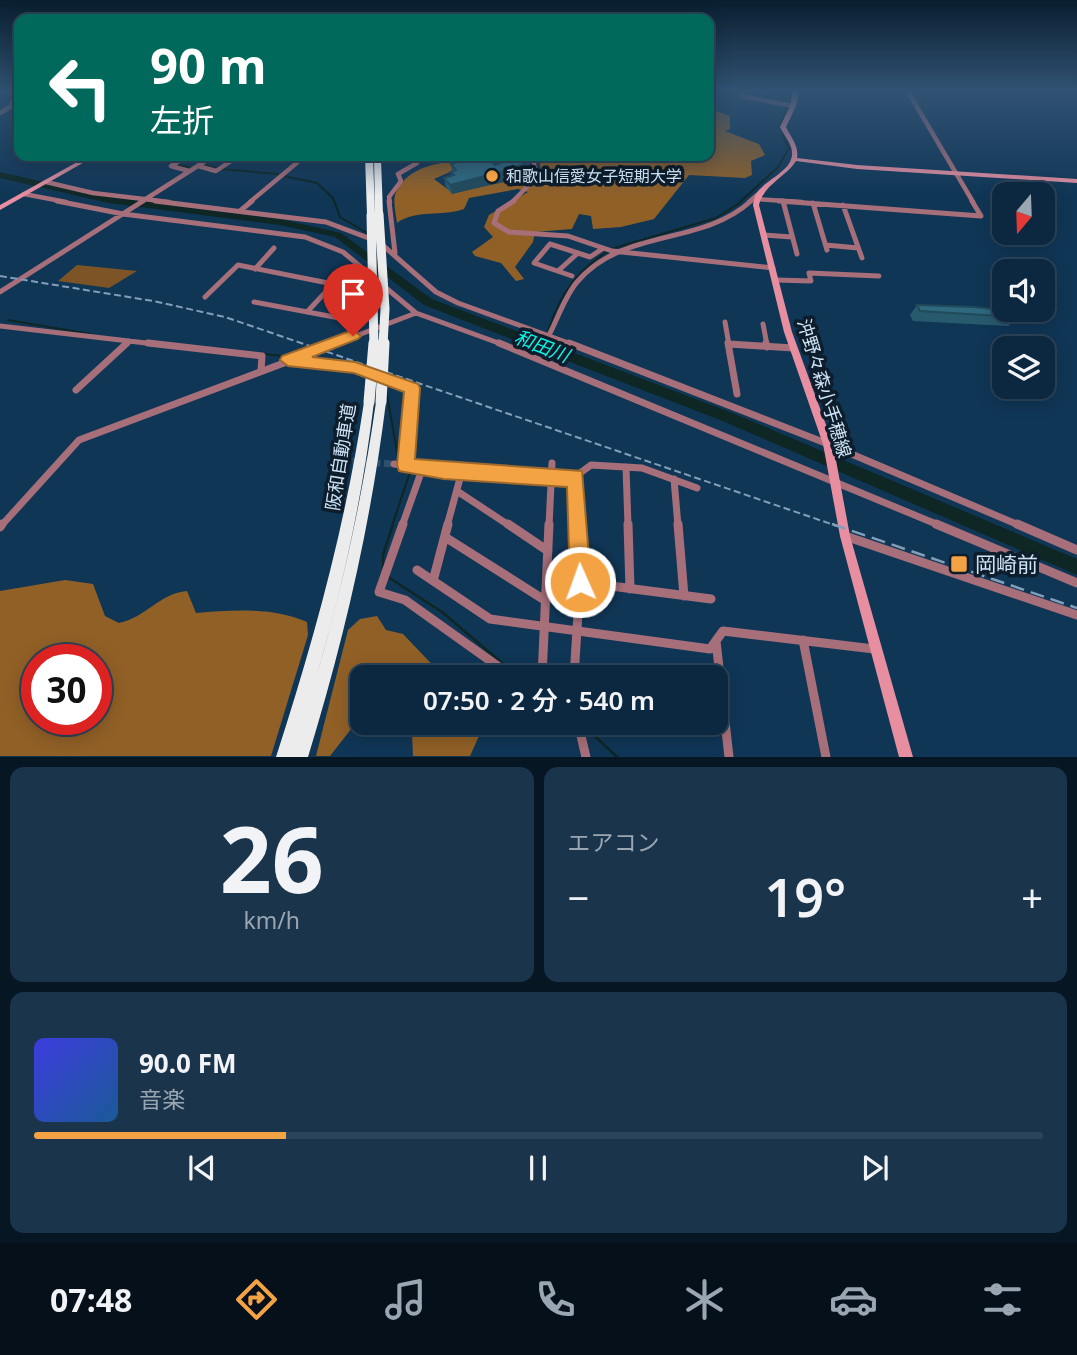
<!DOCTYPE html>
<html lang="ja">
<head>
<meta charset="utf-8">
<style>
  :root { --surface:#0c2840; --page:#1a344b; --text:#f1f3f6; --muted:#9aa6b1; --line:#2c4459; --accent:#f4a344 }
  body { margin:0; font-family:"Noto Sans","Noto Sans JP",sans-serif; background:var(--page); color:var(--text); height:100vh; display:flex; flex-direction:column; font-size:26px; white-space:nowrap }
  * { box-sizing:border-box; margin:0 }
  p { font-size:23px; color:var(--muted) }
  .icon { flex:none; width:38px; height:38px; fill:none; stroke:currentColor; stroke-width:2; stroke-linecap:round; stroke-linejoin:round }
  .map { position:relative; height:757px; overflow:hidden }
  .side { display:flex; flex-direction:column; gap:10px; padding:10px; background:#071623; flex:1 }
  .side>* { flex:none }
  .top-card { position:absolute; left:14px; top:14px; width:700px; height:147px; border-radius:14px; box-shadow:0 4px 18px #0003,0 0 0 2px var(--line); background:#00695c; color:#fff; overflow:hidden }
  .needle { width:46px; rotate:199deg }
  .tools { position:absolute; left:992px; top:182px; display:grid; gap:14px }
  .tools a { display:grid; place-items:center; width:63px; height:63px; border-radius:14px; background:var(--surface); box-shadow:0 4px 18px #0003,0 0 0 2px var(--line); font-size:35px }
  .speed { position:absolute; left:21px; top:644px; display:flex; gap:14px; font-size:35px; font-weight:700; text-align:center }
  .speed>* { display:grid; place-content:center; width:91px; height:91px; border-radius:50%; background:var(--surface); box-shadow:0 4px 18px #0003,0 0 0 2px var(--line); line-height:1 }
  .speed .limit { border:10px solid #d22; background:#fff; color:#111 }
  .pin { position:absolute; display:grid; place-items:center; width:60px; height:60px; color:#fff; margin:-72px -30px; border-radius:50% 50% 50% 0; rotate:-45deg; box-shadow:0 0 7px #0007 }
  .pin .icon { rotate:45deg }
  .me { position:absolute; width:77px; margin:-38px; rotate:358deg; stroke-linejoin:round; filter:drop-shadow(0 0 5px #0008) }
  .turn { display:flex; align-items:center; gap:24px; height:147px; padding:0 21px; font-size:32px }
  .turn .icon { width:91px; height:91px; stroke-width:2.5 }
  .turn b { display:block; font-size:49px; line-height:60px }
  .big { font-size:52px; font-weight:600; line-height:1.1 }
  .side .tile { flex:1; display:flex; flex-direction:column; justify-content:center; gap:10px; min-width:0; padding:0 24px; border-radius:14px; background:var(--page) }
  .side .dial { align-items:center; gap:0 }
  .dial b { font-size:91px; line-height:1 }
  .song { display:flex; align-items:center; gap:21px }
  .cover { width:84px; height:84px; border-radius:10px; background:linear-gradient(135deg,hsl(240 70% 55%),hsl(210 70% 35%)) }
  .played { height:7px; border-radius:4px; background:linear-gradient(90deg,var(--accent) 25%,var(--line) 25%) }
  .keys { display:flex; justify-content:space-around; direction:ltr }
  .heat { display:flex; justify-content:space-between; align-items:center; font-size:38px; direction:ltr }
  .side .tiles { flex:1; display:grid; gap:10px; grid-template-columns:1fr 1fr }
  .tile:last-child { grid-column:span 2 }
  .trip { position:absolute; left:350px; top:665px; width:378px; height:70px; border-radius:14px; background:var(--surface); box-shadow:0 4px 18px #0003,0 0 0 2px var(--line); font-weight:600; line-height:70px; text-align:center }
  .dock { display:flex; height:112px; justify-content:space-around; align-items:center; background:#05101a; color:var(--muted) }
  .dock .icon { width:49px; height:49px }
  .dock .active { color:var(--accent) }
  .dock b { font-size:32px; color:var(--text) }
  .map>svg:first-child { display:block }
</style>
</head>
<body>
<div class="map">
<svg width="1077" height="757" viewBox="0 0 1077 757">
  <rect width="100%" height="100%" fill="#103656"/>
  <path fill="#7d5426" d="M77,265L137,271L109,288L58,281Z"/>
  <path fill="#916027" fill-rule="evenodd" d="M709,108L730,116V129L725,131L759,144L765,155L751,161L752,175L745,178L689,175L654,219L621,227L593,229L591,216L579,214L572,229L535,232L533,242L515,267L524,279L516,281L501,263L475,256L472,252L493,237L484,227L489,215L528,192L518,189L469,198L464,209C443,217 415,209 397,223C396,215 393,203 395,195C404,169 436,161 460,162L459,168L434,179L453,193L542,174L538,156H709Z
    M65,580L93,584L105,616L119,623C145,618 160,593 187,591L196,613C233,610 273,607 307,622L308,635L271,756H0V591ZM37,660H96V719H37Z
    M377,616L386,630L403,634L444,677H362V715L330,756H316L348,630L360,619Z
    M405,723H476L479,736L470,756H413L412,733Z"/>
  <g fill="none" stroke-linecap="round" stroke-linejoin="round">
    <path stroke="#0e2725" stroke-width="2" d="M125,156L172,163
      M177,165L192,168
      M204,165L216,168
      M221,169L278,174
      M284,176L317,183L333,198L340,217L369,234
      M611,249L716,218L738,204L778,167L789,148C776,128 782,117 792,97
      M8,320L90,334
      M544,345C555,304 570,275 607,252
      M265,354L291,357
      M304,358L343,363
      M387,395L398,457L403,458
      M392,526L411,469"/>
    <path stroke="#0e2725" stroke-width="2.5" d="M383,568V555L393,524
      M388,577L442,612L509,669
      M583,725L617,757"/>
    <path fill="#0e2725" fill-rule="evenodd" d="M0,172L109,197L280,219L341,233L432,299L735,414L1077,559V575L725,422L424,305L335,237L280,225L109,203L0,178Z"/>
    <path stroke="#2c506e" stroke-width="7" stroke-dasharray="7 3.5" stroke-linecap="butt" d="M342,461L394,464"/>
    <path stroke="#a76f7a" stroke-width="4.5" d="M4,90L17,96
      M743,90L742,96L793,106
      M907,90L973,202
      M0,113L10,107L16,96
      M187,156L171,166L189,171
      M198,166L216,171L237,157L248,156
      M46,182L93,193L169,202
      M24,194L66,202
      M756,199L802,202
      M141,202L204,162
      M250,202L305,156
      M390,202L389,197L401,181L398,174L417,163L418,156
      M512,202L536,178L533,156
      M749,202L757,195"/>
    <path stroke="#a76f7a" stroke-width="5" d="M57,201L123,214L305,237L343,252L416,313L504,345
      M155,201L326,222L379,242L436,292L458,303L574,345
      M389,201L395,253
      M514,201L498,211L494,223L509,232L568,236L612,251L773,268
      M779,201L981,216L972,201
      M783,201L797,254
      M813,203L827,250
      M843,205L862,258
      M240,211L252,201
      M764,235L792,237
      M826,245L858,248
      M255,269L274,248
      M558,271L578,253
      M572,276L534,263L550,244L590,257L602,249
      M776,280L811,281L809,273L879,276
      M0,292L143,201
      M205,297L238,265L333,284L307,312
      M254,302L350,320L353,322V336
      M725,322L729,345
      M763,324L767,345
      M0,326L163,345
      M549,335C558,318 565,296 577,282C624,227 700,247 751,201
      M729,344L740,345
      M125,345L129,341
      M332,345L416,313"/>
    <path stroke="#a76f7a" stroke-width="7" d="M148,343L262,356L261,370
      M499,343L941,526
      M569,343L828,444L1021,526
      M728,343L737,394
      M766,343L767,347
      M729,344L793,348
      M289,360L355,368L371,374
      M382,377L412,388L406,465
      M76,390L127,343
      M394,464L444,471L572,479L591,465L642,468L697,488
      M626,467L628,526
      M576,476L578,526
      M674,479L678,526
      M457,491L510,526
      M1,526L79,440L337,343
      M402,526L423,467
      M447,526L462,471
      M549,526L552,463"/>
    <path stroke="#a76f7a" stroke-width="9" d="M403,524L379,592L405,600L513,677
      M508,524L548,551
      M628,524L630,589
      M678,524L684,596
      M936,524L1077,583
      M1017,524L1077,550
      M0,527L2,524
      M845,536L1077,615
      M445,537L546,601
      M417,570L490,619L710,649L723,631L874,649
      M433,581L448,524
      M580,582L711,599
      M803,640L826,757
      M716,641L729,757
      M542,677L549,524
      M574,677L580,582L578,524
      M567,723L580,732
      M578,723L586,757"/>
    <path fill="#e78fa1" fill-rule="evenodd" d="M793,90H799L796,106L786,127C791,138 799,145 797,158L857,165L1077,179V183L857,169L796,161C785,178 764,184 759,205L792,332L833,444L850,536L913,757H899L840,536L823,444L784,332L753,205C754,199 755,194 759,190C770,177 798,168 791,147C789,140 783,134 780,127L790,106Z
      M88,156H95L0,210V205Z"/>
    <path fill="#ececec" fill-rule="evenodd" d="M365,156H373L375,215L371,217L367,215Z
      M374,157L381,159L383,214L379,216L375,214Z
      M369,398L373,399L374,402C362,502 340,599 311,695C340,599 362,501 376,402L377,399H385L386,402C371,523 344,640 308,757H276C314,640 346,523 364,402L365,399Z"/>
    <path stroke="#839fb8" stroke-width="2" stroke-dasharray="7 3.5" stroke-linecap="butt" d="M0,276L153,301L225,317L837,526"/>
    <path stroke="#839fb8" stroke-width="2.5" stroke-dasharray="14 7" stroke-linecap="butt" d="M832,524L1077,608"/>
    <path stroke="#ececec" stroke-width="9" d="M379,214L385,309L383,345
      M371,215L374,345"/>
    <path stroke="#ececec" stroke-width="11" d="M369,402L374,343
      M381,402L384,343"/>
  </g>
  <path fill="#285a6e" d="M451,164L495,165L530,172L521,175V177L452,194L446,187L444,178L452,175Z
    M917,305L1017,317L1008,326L913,321L910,315Z"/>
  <path fill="#214a5a" d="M530,162V172L521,175V177L452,194L450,185Z"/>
  <path fill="#2f6980" stroke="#214a5a" stroke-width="2" d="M479,156H486L495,165L521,156H526L530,159V162L518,166L520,167L450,185L444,178L454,175L451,172L456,170L451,164Z
    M917,305L973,307L1013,311L1017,317L920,311Z"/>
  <linearGradient id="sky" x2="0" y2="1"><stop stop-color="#091e2f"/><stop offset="0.46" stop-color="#315273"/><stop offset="1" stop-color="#315273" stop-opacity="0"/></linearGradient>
  <rect width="1077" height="196" fill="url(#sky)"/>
  <path fill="#f4a344" stroke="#9f6a2c" stroke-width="2" d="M353,330L361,336L358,339L312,357L355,362L418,384L420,388L415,459L582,471L591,582L588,590L580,593L573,590L570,582L567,487L444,479L399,471L397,465L404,392L354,373L288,366L280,360L282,356Z"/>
  <g fill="#f4a344" stroke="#0d1d2b" stroke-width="2.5">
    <circle cx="492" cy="176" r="7"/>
    <rect x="950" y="555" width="18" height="18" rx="3.5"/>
  </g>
  <g text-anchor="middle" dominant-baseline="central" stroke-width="7" stroke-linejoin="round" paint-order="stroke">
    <g font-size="16" fill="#cee3f7" stroke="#0d1d2b" text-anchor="start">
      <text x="506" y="176">和歌山信愛女子短期大学</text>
    </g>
    <g font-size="18" fill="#cee3f7" stroke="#0d1d2b">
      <text transform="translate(825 388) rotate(73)">沖野々森小手穂線</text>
      <text transform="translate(340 457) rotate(-81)">阪和自動車道</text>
    </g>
    <g font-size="19" font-style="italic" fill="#0bf5e6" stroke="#0d1d2b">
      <text transform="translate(542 346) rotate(21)">和田川</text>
    </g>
    <g font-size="21" fill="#cee3f7" stroke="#0d1d2b" text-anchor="start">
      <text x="975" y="564">岡崎前</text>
    </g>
  </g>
</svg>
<div class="tools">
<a><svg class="needle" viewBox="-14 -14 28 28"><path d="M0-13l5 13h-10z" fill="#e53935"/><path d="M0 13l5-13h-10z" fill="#9aa6b1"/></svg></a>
<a><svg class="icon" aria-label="sound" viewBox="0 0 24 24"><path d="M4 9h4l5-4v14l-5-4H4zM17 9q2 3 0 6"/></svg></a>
<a><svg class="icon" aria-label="layers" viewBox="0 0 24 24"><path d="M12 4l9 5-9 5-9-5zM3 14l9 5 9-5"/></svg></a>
</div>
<div class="speed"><div class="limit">30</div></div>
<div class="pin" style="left:353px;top:336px;background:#d93025"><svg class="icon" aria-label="arrive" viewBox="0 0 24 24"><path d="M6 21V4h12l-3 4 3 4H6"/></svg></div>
<svg class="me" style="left:580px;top:582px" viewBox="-20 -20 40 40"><circle r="17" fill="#f4a344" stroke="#fff" stroke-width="3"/><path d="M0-11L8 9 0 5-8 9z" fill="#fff"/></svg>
<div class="trip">07:50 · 2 分 · 540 m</div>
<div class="top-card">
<div class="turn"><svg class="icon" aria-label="left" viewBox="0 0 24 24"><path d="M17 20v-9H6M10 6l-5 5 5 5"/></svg><div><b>90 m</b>左折</div></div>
</div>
</div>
<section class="side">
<div class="tiles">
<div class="tile dial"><b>26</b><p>km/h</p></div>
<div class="tile"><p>エアコン</p>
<div class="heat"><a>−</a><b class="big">19°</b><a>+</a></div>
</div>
<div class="tile">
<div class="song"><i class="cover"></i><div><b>90.0 FM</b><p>音楽</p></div></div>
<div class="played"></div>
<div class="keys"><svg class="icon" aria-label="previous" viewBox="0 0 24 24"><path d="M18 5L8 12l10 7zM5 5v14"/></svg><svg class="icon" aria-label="pause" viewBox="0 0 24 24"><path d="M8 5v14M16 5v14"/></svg><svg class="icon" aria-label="next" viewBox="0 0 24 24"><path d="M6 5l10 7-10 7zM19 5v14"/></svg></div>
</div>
</div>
</section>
<nav class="dock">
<b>07:48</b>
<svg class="icon active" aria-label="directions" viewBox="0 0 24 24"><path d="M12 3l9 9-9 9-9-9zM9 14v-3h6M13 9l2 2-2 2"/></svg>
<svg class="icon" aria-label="music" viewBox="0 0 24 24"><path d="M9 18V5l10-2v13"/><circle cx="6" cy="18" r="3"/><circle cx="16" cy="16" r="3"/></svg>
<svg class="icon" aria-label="phone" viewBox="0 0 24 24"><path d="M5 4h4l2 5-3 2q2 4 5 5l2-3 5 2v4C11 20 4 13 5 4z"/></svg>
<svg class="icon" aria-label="climate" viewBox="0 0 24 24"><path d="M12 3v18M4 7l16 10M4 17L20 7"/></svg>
<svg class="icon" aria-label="car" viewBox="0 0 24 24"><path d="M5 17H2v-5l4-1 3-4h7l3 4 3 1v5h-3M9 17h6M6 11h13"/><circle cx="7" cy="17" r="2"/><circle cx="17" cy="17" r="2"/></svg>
<svg class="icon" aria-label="filters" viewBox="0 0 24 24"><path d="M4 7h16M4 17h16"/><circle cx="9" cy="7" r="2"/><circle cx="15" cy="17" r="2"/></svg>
</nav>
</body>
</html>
